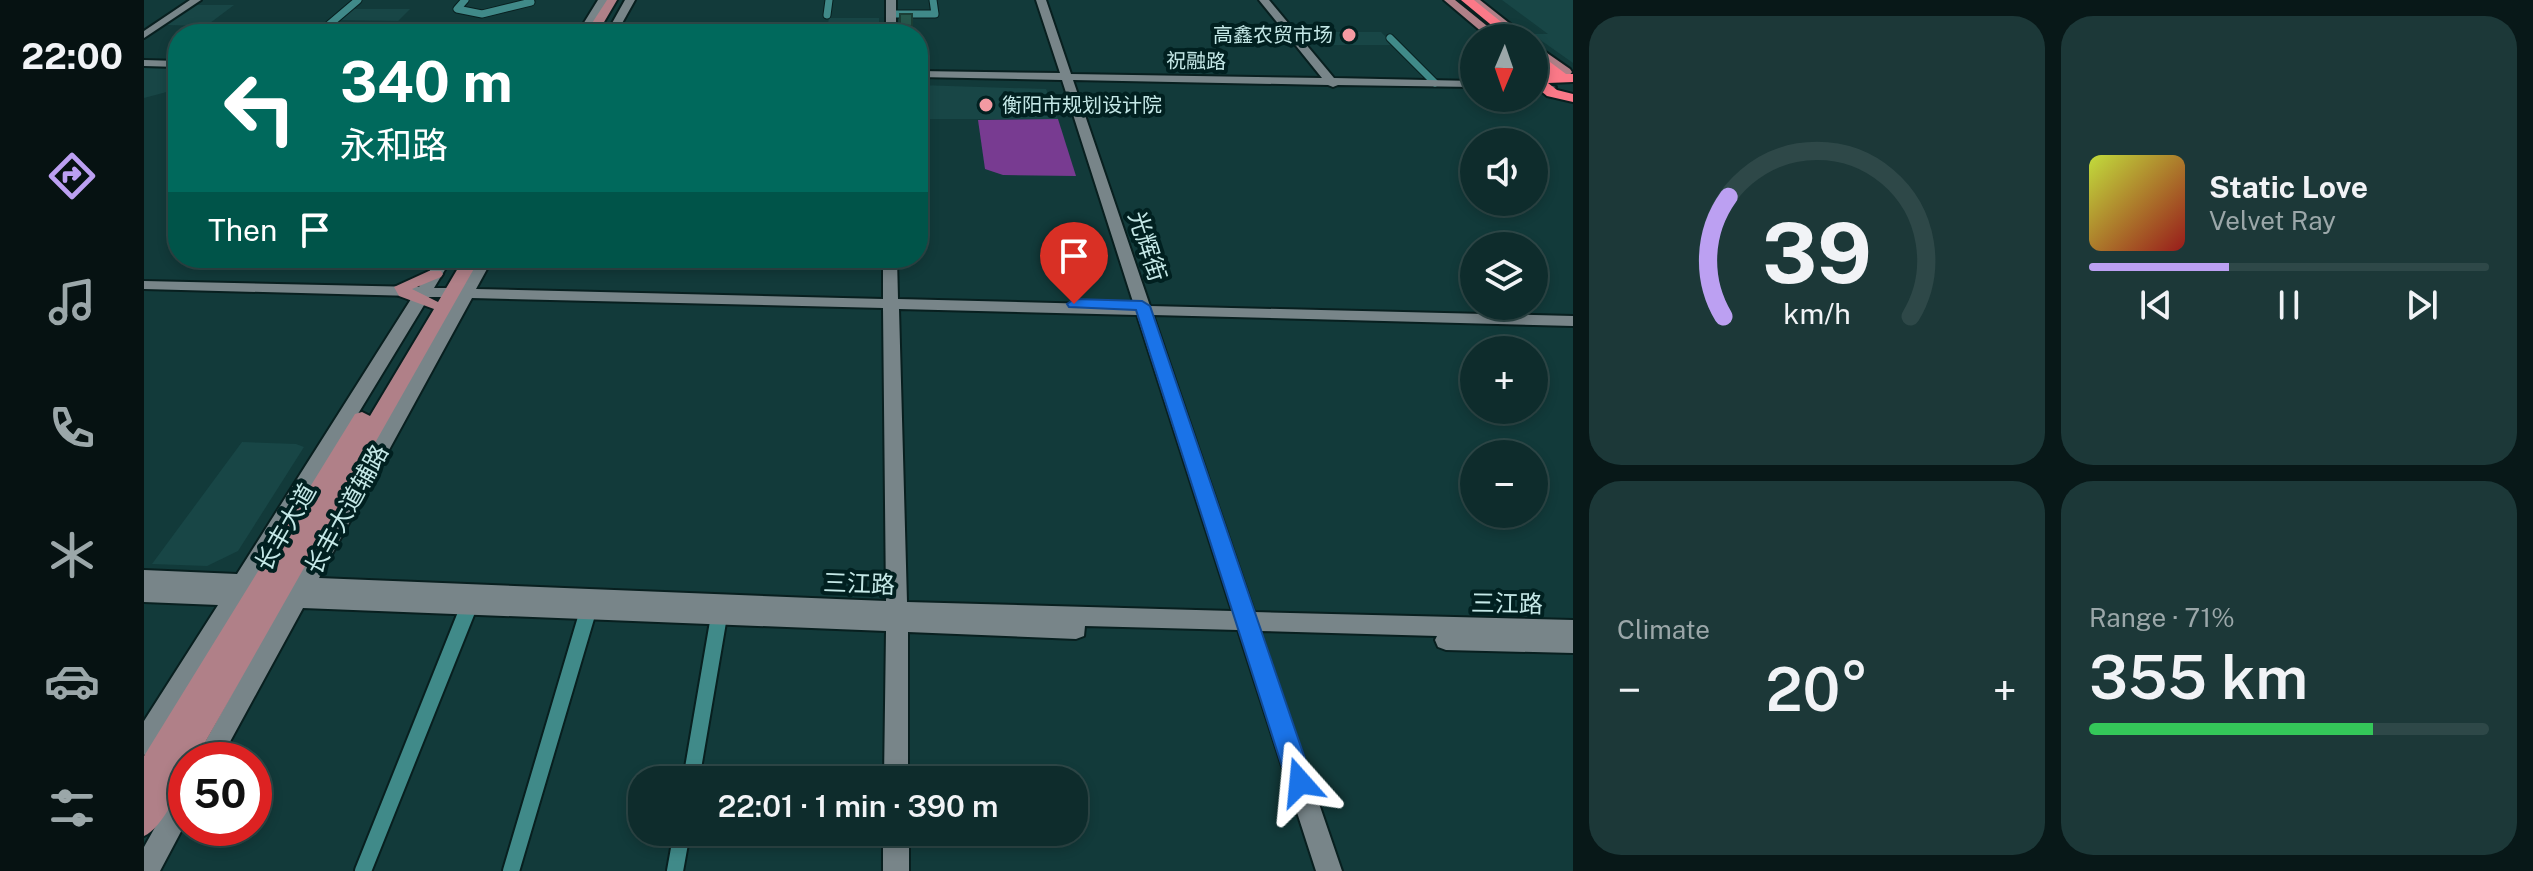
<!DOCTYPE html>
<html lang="en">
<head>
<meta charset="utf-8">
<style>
  :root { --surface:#0e2c2c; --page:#1c3838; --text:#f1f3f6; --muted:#9ba7a9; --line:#2e4848; --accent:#bca0f2 }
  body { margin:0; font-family:"Public Sans","Noto Sans SC",sans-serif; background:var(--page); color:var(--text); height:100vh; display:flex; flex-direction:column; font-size:30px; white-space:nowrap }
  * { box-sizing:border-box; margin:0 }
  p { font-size:26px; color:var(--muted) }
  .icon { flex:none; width:44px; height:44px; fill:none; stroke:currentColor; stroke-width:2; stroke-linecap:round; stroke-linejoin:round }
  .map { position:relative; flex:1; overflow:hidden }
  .sheet { display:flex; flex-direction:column; gap:16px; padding:16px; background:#081818; width:960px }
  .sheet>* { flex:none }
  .top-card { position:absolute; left:24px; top:24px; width:760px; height:244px; border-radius:32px; box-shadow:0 4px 12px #0003,0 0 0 2px var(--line); background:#00695c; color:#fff; overflow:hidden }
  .needle { width:52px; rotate:182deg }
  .tools { position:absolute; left:1316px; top:24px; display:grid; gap:16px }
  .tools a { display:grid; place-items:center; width:88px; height:88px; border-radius:50%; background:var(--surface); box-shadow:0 4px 12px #0003,0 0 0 2px var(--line); font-size:40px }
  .speed { position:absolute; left:24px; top:742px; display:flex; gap:16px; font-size:40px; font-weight:700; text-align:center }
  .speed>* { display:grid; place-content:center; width:104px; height:104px; border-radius:50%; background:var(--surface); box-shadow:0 4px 12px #0003,0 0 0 2px var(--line); line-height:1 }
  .speed .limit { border:12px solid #d22; background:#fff; color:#111 }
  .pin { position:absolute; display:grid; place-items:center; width:68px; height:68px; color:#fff; margin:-82px -34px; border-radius:50% 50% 50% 0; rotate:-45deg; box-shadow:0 0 8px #0007 }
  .pin .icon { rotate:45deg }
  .me { position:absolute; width:88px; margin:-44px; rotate:342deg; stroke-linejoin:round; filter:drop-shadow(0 0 6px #0008) }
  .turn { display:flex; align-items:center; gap:28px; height:168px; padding:0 40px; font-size:36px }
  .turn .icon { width:104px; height:104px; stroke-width:2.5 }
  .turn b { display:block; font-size:56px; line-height:68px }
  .then { display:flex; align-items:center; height:76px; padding:0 40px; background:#0003; gap:16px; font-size:30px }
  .big { font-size:60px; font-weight:600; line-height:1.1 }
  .sheet .tile { flex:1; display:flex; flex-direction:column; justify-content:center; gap:12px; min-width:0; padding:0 28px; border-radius:32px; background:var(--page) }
  .sheet .dial { align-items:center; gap:0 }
  .dial svg { height:208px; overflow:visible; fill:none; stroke:var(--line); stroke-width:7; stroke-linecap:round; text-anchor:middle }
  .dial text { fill:var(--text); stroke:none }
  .song { display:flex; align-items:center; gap:24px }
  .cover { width:96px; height:96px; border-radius:12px; background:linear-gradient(135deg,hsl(70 70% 55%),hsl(0 70% 35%)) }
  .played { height:8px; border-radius:4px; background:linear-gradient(90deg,var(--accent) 35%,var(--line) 35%) }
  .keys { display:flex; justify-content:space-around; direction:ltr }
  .heat { display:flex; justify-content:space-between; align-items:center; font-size:44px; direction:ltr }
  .charge { height:12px; border-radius:6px; background:linear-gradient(90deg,#34c759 71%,var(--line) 0) }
  .sheet .tiles { flex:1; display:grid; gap:16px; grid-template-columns:repeat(2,1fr) }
  .trip { position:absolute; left:484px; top:766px; width:460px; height:80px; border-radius:32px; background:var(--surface); box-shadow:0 4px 12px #0003,0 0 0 2px var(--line); font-weight:600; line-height:80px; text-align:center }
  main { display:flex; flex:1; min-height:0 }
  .dock { display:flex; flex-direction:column; width:144px; justify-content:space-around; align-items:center; background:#061212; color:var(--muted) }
  .dock .icon { width:56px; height:56px }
  .dock .current { color:var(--accent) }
  .dock b { font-size:36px; color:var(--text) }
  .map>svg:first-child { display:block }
</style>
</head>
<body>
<main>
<nav class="dock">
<b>22:00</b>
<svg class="icon current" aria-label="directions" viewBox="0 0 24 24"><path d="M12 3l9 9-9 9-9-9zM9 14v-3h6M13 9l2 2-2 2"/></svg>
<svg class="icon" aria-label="music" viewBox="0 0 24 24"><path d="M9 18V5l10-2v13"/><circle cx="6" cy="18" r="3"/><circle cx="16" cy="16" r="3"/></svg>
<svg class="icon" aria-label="phone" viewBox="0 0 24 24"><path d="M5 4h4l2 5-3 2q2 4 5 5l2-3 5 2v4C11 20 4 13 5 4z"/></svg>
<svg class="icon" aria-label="climate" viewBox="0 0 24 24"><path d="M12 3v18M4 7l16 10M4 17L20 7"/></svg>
<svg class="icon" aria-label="car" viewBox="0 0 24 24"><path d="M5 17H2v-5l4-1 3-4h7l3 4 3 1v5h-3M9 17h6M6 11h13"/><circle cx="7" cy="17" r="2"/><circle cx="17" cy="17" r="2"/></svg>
<svg class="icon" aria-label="filters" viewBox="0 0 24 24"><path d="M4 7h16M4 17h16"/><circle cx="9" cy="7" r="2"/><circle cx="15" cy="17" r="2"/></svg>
</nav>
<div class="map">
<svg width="1429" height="871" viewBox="0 0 1429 871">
  <rect width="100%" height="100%" fill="#123a3a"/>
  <path fill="#184646" d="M1358,0H1429V63L1388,34H1404Z
    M53,5H90L62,26L23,25Z
    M210,9H266L254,21L197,20Z
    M685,18H735V34H682Z
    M1167,32H1237L1250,45H1179Z
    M0,68L34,69V89L0,98Z
    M774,85L902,89L914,119H774Z
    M98,442L152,444L160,447L94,551L63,566L8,564Z"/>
  <path fill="#783b91" d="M914,119L932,176L859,175L841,169L834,120Z"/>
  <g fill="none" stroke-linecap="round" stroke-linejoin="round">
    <defs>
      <path id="street-far1" d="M321,0L313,9L338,14L387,2
        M747,14H791L789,0
        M683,15L685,0
        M174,34L214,0
        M1246,38L1291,83"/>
      <path id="street" d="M547,780L575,616
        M219,871L325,606
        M367,871L444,611
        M531,871L538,832"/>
      <path id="secondary" d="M46,0H57L0,38V31Z
        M454,0H464L443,34H433Z
        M481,0H491L472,34H462Z
        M742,0H752V34H742Z
        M892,0H902L927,74L1178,78L1115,0H1125L1190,78L1330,81V87L1194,85L1189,87L1184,85L929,80L1006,306L1429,316V326L1009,315L1110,612L1429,620V653L1302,650L1294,647L1291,640L1293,636L1116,631L1198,871H1172L1094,630L941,626L940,636L932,639L764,632V780H740L742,631L159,608L76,760H51L136,607L97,606L9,751L0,755V721L74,605L0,602V570L93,574L269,296L0,289V281L275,287L294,258H308L290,288H317L335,258H349L332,289L739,299V258H753L754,299L990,305L918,80L774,77V71L916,73ZM285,297H312L154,577L116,575ZM328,298L739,308L742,601L175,578ZM755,309L993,315L1088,611L763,602Z
        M0,60L34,61V67L0,66Z
        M1390,83L1412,87L1390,92Z
        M42,784V822L16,871H0V847L33,788Z
        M739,832H765V871H739Z"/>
      <path id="primary" d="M463,0H473L453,34H441Z
        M1300,0H1311L1358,38H1345Z
        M1325,0H1336L1384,38H1371Z
        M1390,44L1426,69L1428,72L1422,80H1414L1415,73L1390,53Z
        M1390,65L1402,74L1390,87Z
        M320,258H336L51,760H42C42,781 19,828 0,836V756L211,414L218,412L226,416L290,309L255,296L250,287L285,271H297L299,274L297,277L268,289L294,302Z"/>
      <path id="highway" d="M1317,0H1330L1377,38H1363Z
        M1390,50L1422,74H1429V82L1404,83L1413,90L1429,94V102L1403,96L1391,86V80L1405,73L1390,60Z"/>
    </defs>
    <use href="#street-far1" stroke="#081f1f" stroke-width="9"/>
    <use href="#street" stroke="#081f1f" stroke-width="20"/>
    <use href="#secondary" stroke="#081f1f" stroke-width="4"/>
    <use href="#primary" stroke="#081f1f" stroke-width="4"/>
    <use href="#highway" stroke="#081f1f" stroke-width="4"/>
    <use href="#street-far1" stroke="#408a89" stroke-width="7"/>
    <use href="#street" stroke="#408a89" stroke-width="16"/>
    <use href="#secondary" fill="#788589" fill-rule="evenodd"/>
    <use href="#primary" fill="#b08088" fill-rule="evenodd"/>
    <use href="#highway" fill="#fb7988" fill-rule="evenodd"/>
  </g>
  <path fill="#214c41" d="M756,14H768V32H756Z"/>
  <path fill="#26584c" stroke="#1b3e35" stroke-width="2" d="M756,14H768V26L756,25Z"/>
  <path fill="#1a73e8" stroke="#114b97" stroke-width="2" d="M930,299L998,301L1006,306L1169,782L1165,791L1156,795L1147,791L1143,782L992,310L925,307L923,304Z"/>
  <g fill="#f49aa2" stroke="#012020" stroke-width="3">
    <circle cx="1205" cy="35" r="8"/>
    <circle cx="842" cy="105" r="8"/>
  </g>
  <g text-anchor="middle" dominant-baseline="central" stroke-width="8" stroke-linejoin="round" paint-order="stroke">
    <g font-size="20" fill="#c5e8e7" stroke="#012020" text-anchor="end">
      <text x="1189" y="35">高鑫农贸市场</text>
      <text x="858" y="105" text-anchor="start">衡阳市规划设计院</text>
    </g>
    <g font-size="20" fill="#c5e8e7" stroke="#012020">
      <text transform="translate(1052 61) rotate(1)">祝融路</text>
    </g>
    <g font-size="24" fill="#c5e8e7" stroke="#012020">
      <text transform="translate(1004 246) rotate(72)">光辉街</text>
      <text transform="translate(202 509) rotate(-61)">长丰大道辅路</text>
      <text transform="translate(141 527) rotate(-60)">长丰大道</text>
      <text transform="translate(715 583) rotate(2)">三江路</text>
      <text transform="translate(1363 603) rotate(1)">三江路</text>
    </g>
  </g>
</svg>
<div class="tools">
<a><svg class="needle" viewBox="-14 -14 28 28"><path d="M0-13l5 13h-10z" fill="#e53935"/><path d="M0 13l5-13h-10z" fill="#9ba7a9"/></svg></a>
<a><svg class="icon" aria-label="sound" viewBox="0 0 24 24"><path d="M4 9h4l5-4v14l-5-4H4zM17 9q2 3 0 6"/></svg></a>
<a><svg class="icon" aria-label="layers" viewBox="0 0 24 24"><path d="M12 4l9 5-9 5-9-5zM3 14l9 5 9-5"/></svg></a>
<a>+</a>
<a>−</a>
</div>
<div class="speed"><div class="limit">50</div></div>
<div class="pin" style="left:930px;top:304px;background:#d93025"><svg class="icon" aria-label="arrive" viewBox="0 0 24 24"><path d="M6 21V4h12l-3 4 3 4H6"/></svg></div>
<svg class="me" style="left:1156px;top:782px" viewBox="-20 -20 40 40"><path d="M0-17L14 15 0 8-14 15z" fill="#1a73e8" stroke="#fff" stroke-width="4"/></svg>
<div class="trip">22:01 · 1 min · 390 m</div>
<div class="top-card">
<div class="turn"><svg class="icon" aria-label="left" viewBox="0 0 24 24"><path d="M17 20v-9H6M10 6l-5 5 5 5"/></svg><div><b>340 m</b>永和路</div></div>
<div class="then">Then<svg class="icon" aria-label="arrive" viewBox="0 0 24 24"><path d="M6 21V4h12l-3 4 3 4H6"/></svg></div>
</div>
</div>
<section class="sheet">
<div class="tiles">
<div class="tile dial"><svg viewBox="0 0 100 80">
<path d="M14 69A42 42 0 1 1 86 69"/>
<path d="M14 69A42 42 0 0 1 16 23" stroke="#bca0f2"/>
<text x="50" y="56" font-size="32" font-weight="700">39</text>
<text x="50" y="72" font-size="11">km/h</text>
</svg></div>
<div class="tile">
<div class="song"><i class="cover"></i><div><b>Static Love</b><p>Velvet Ray</p></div></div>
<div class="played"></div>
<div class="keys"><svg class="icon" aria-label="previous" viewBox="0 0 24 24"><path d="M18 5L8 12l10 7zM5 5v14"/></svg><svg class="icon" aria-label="pause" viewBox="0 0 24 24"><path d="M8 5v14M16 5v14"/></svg><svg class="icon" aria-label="next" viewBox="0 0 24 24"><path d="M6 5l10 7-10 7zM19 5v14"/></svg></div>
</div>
<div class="tile"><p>Climate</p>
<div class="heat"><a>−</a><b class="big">20°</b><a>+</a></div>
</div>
<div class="tile"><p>Range · 71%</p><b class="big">355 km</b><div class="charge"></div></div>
</div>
</section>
</main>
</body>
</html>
